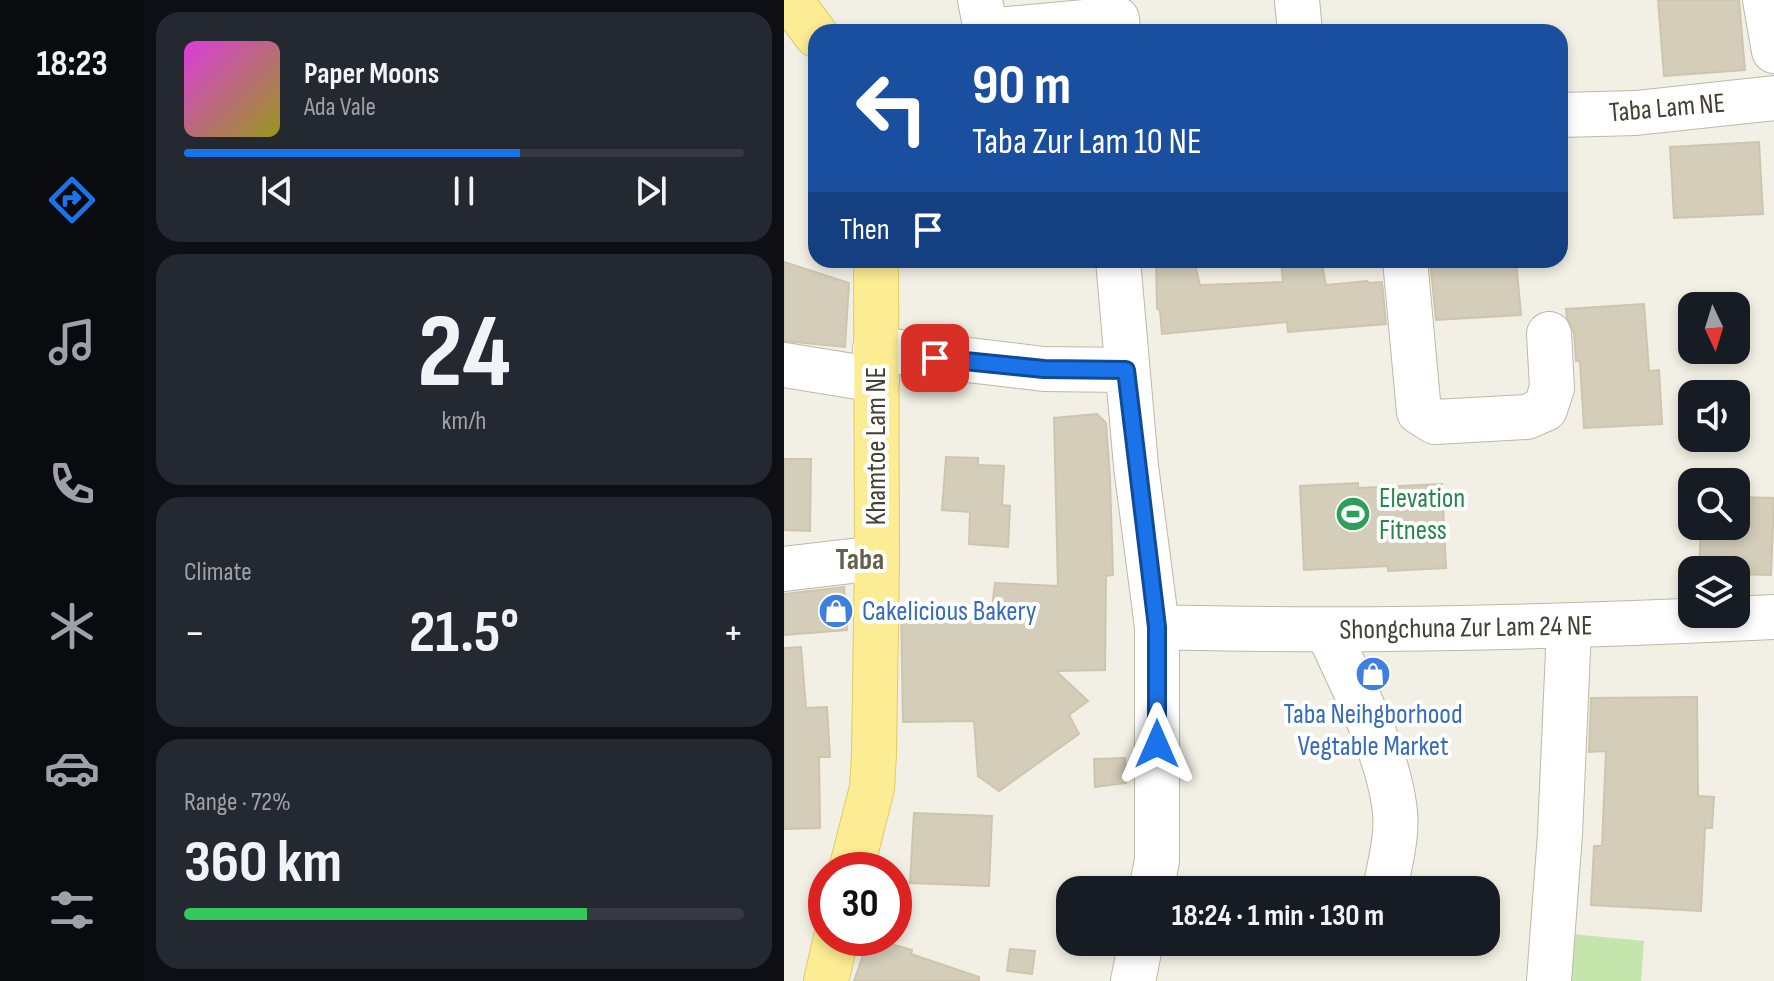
<!DOCTYPE html>
<html lang="en">
<head>
<meta charset="utf-8">
<style>
  :root { --surface:#171b24; --page:#242831; --text:#f1f3f6; --muted:#9ea1a6; --line:#363941; --accent:#1a73e8 }
  body { margin:0; font-family:"Sofia Sans Condensed",sans-serif; background:var(--page); color:var(--text); height:100vh; display:flex; flex-direction:column; font-size:30px; white-space:nowrap }
  * { box-sizing:border-box; margin:0 }
  p { font-size:26px; color:var(--muted) }
  .icon { flex:none; width:44px; height:44px; fill:none; stroke:currentColor; stroke-width:2; stroke-linecap:round; stroke-linejoin:round }
  .map { position:relative; flex:1; overflow:hidden }
  .sheet { display:flex; flex-direction:column; gap:12px; padding:12px; background:#0d0f14; width:640px }
  .sheet>* { flex:none }
  .hud { position:absolute; left:24px; top:24px; width:760px; height:244px; border-radius:24px; box-shadow:0 4px 12px #0003; background:#1a4fa0; color:#fff; overflow:hidden }
  .needle { width:52px; rotate:176deg }
  .buttons { position:absolute; left:894px; top:292px; display:grid; gap:16px }
  .buttons a { display:grid; place-items:center; width:72px; height:72px; border-radius:16px; background:var(--surface); box-shadow:0 4px 12px #0003; font-size:40px }
  .speed { position:absolute; left:24px; top:852px; display:flex; gap:16px; font-size:40px; font-weight:700; text-align:center }
  .speed>* { display:grid; place-content:center; width:104px; height:104px; border-radius:50%; background:var(--surface); box-shadow:0 4px 12px #0003; line-height:1 }
  .speed .limit { border:12px solid #d22; background:#fff; color:#111 }
  .pin { position:absolute; display:grid; place-items:center; width:68px; height:68px; color:#fff; margin:-34px; border-radius:16px; box-shadow:0 4px 12px #0006 }
  .me { position:absolute; width:88px; margin:-44px; rotate:0deg; stroke-linejoin:round; filter:drop-shadow(0 0 6px #0008) }
  .turn { display:flex; align-items:center; gap:28px; height:168px; padding:0 32px; font-size:36px }
  .turn .icon { width:104px; height:104px; stroke-width:2.5 }
  .turn b { display:block; font-size:56px; line-height:68px }
  .then { display:flex; align-items:center; height:76px; padding:0 32px; background:#0003; gap:16px; font-size:30px }
  .big { font-size:60px; font-weight:700; line-height:1.1 }
  .sheet .tile { flex:1; display:flex; flex-direction:column; justify-content:center; gap:12px; min-width:0; padding:0 28px; border-radius:24px; background:var(--page) }
  .sheet .dial { align-items:center; gap:0 }
  .dial b { font-size:104px; line-height:1 }
  .song { display:flex; align-items:center; gap:24px }
  .cover { width:96px; height:96px; border-radius:12px; background:linear-gradient(135deg,hsl(300 70% 55%),hsl(60 70% 35%)) }
  .played { height:8px; border-radius:4px; background:linear-gradient(90deg,var(--accent) 60%,var(--line) 60%) }
  .keys { display:flex; justify-content:space-around; direction:ltr }
  .heat { display:flex; justify-content:space-between; align-items:center; font-size:44px; direction:ltr }
  .charge { height:12px; border-radius:6px; background:linear-gradient(90deg,#34c759 72%,var(--line) 0) }
  .trip { position:absolute; left:272px; top:876px; width:444px; height:80px; border-radius:24px; background:var(--surface); box-shadow:0 4px 12px #0003; font-weight:700; line-height:80px; text-align:center }
  main { display:flex; flex:1; min-height:0 }
  .tab-bar { display:flex; flex-direction:column; width:144px; justify-content:space-around; align-items:center; background:#090b0e; color:var(--muted) }
  .tab-bar .icon { width:56px; height:56px }
  .tab-bar .active { color:var(--accent) }
  .tab-bar b { font-size:36px; color:var(--text) }
  .map>svg:first-child { display:block }
</style>
</head>
<body>
<main>
<nav class="tab-bar">
<b>18:23</b>
<svg class="icon active" aria-label="directions" viewBox="0 0 24 24"><path d="M12 3l9 9-9 9-9-9zM9 14v-3h6M13 9l2 2-2 2"/></svg>
<svg class="icon" aria-label="music" viewBox="0 0 24 24"><path d="M9 18V5l10-2v13"/><circle cx="6" cy="18" r="3"/><circle cx="16" cy="16" r="3"/></svg>
<svg class="icon" aria-label="phone" viewBox="0 0 24 24"><path d="M5 4h4l2 5-3 2q2 4 5 5l2-3 5 2v4C11 20 4 13 5 4z"/></svg>
<svg class="icon" aria-label="climate" viewBox="0 0 24 24"><path d="M12 3v18M4 7l16 10M4 17L20 7"/></svg>
<svg class="icon" aria-label="car" viewBox="0 0 24 24"><path d="M5 17H2v-5l4-1 3-4h7l3 4 3 1v5h-3M9 17h6M6 11h13"/><circle cx="7" cy="17" r="2"/><circle cx="17" cy="17" r="2"/></svg>
<svg class="icon" aria-label="filters" viewBox="0 0 24 24"><path d="M4 7h16M4 17h16"/><circle cx="9" cy="7" r="2"/><circle cx="15" cy="17" r="2"/></svg>
</nav>
<section class="sheet">
<div class="tile">
<div class="song"><i class="cover"></i><div><b>Paper Moons</b><p>Ada Vale</p></div></div>
<div class="played"></div>
<div class="keys"><svg class="icon" aria-label="previous" viewBox="0 0 24 24"><path d="M18 5L8 12l10 7zM5 5v14"/></svg><svg class="icon" aria-label="pause" viewBox="0 0 24 24"><path d="M8 5v14M16 5v14"/></svg><svg class="icon" aria-label="next" viewBox="0 0 24 24"><path d="M6 5l10 7-10 7zM19 5v14"/></svg></div>
</div>
<div class="tile dial"><b>24</b><p>km/h</p></div>
<div class="tile"><p>Climate</p>
<div class="heat"><a>−</a><b class="big">21.5°</b><a>+</a></div>
</div>
<div class="tile"><p>Range · 72%</p><b class="big">360 km</b><div class="charge"></div></div>
</section>
<div class="map">
<svg width="990" height="981" viewBox="0 0 990 981">
  <rect width="100%" height="100%" fill="#f2efe4"/>
  <path fill="#c4e6ad" d="M788,934L860,941L857,981H784Z"/>
  <path fill="#d3cdba" stroke="#cdc5ad" stroke-width="2" d="M874,0H955L961,70L880,76Z
    M975,142L979,214L890,218L886,147Z
    M372,260H410L416,285L499,282L497,260H537L542,285L583,281L585,283L598,282L602,324L504,332L503,322L378,334L376,311L373,308Z
    M646,260H732L737,315L652,320Z
    M0,262L65,283L61,347L0,341Z
    M860,304L865,371L875,370L878,424L800,428L796,361H792L790,333L783,318L782,309Z
    M313,414L322,423L326,478L329,575L322,576L321,670L272,671L304,701L285,715L295,734L215,791L194,776L190,721L119,722L117,608H208L211,583L274,586L270,418Z
    M162,457L194,458V465L220,466L218,505L226,506L224,547L185,544L186,512L158,510Z
    M0,459H27L26,531L0,530Z
    M574,483V488L658,484L662,568L604,571V566L520,570L516,486Z
    M952,497L990,498L987,575L952,574V570H915L917,526H952Z
    M60,587L63,630L0,635V594Z
    M17,647L22,708L43,707L46,757H35L36,828L0,829V648Z
    M913,697L914,796L930,797L928,828H921L917,911L807,905L810,846H818L822,751L805,752L807,698Z
    M341,758L342,783L311,787L310,759Z
    M130,813L208,816L205,886L126,883Z
    M85,938L128,950L127,954L195,977V981H70Z
    M226,949L251,951L248,974L223,971Z"/>
  <g fill="none" stroke-linecap="round" stroke-linejoin="round">
    <defs>
      <path id="minor" d="M196,0L201,25L213,30L333,19L334,32
        M513,0L516,32
        M981,0L990,51
        M776,115L852,113L990,98
        M334,260L352,466L373,627V861L367,890
        M621,260L635,412L651,422L743,417L761,409L768,388L765,334
        M91,349L260,369L342,370
        M0,365L93,380
        M0,569L93,558
        M373,627C579,633 784,627 990,617
        M544,631C568,686 601,744 610,804C615,833 606,862 601,890
        M349,981L357,942
        M765,981L776,834L785,627"/>
      <path id="major" d="M6,0L32,35
        M67,870L88,788L90,754L93,558L92,260
        M42,981L52,938"/>
    </defs>
    <use href="#minor" stroke="#bdb8a7" stroke-width="46"/>
    <use href="#major" stroke="#e0cc63" stroke-width="46"/>
    <use href="#minor" stroke="#fff" stroke-width="44"/>
    <use href="#major" stroke="#fcec93" stroke-width="44"/>
  </g>
  <g fill="none" stroke-linecap="round" stroke-linejoin="round">
    <defs>
      <path id="route" d="M151,358L260,369L342,370L373,627V744"/>
    </defs>
    <use href="#route" stroke="#114b97" stroke-width="20"/>
    <use href="#route" stroke="#1a73e8" stroke-width="14"/>
  </g>
  <defs>
    <symbol id="stadium-disc" viewBox="-11 -11 22 22"><circle r="9.5" fill="#2e9e5b" stroke="#fff"/><path d="M0-5a6.5 5 0 1 0 0 10a6.5 5 0 1 0 0-10ZM-3.5-1.8h7v3.6h-7Z" fill="#fff"/></symbol>
    <symbol id="shop-disc" viewBox="-11 -11 22 22"><circle r="9.5" fill="#3f7fe0" stroke="#fff"/><path d="M-5-2.5h2.3a2.7 3.5 0 0 1 5.4 0H5L5.5 6h-11ZM-1.5-2.5h3a1.5 2.3 0 0 0-3 0Z" fill="#fff"/></symbol>
  </defs>
  <g fill-rule="evenodd">
    <use href="#stadium-disc" x="549" y="494" width="40" height="40"/>
    <use href="#shop-disc" x="32" y="591" width="40" height="40"/>
    <use href="#shop-disc" x="569" y="654" width="40" height="40"/>
  </g>
  <g text-anchor="middle" dominant-baseline="central" stroke-width="8" stroke-linejoin="round" paint-order="stroke">
    <g font-size="28" fill="#444034" stroke="#fff">
      <text transform="translate(883 108) rotate(-5)">Taba Lam NE</text>
      <text transform="translate(92 446) rotate(-90)">Khamtoe Lam NE</text>
      <text transform="translate(682 628) rotate(-1)">Shongchuna Zur Lam 24 NE</text>
    </g>
    <g font-size="28" fill="#27864d" stroke="#fff" text-anchor="start">
      <text x="595" y="498">Elevation<tspan x="595" dy="32">Fitness</tspan></text>
    </g>
    <g font-size="28" fill="#366cbe" stroke="#fff" text-anchor="start">
      <text x="78" y="611">Cakelicious Bakery</text>
      <text x="589" y="714" text-anchor="middle">Taba Neihgborhood<tspan x="589" dy="32">Vegtable Market</tspan></text>
    </g>
    <g font-size="30" font-weight="bold" fill="#665f4c" stroke="#fff">
      <text x="76" y="560">Taba</text>
    </g>
  </g>
</svg>
<div class="buttons">
<a><svg class="needle" viewBox="-14 -14 28 28"><path d="M0-13l5 13h-10z" fill="#e53935"/><path d="M0 13l5-13h-10z" fill="#9ea1a6"/></svg></a>
<a><svg class="icon" aria-label="sound" viewBox="0 0 24 24"><path d="M4 9h4l5-4v14l-5-4H4zM17 9q2 3 0 6"/></svg></a>
<a><svg class="icon" aria-label="search" viewBox="0 0 24 24"><circle cx="10" cy="10" r="6"/><path d="M15 15l6 6"/></svg></a>
<a><svg class="icon" aria-label="layers" viewBox="0 0 24 24"><path d="M12 4l9 5-9 5-9-5zM3 14l9 5 9-5"/></svg></a>
</div>
<div class="speed"><div class="limit">30</div></div>
<div class="pin" style="left:151px;top:358px;background:#d93025"><svg class="icon" aria-label="arrive" viewBox="0 0 24 24"><path d="M6 21V4h12l-3 4 3 4H6"/></svg></div>
<svg class="me" style="left:373px;top:744px" viewBox="-20 -20 40 40"><path d="M0-17L14 15 0 8-14 15z" fill="#1a73e8" stroke="#fff" stroke-width="4"/></svg>
<div class="trip">18:24 · 1 min · 130 m</div>
<div class="hud">
<div class="turn"><svg class="icon" aria-label="left" viewBox="0 0 24 24"><path d="M17 20v-9H6M10 6l-5 5 5 5"/></svg><div><b>90 m</b>Taba Zur Lam 10 NE</div></div>
<div class="then">Then<svg class="icon" aria-label="arrive" viewBox="0 0 24 24"><path d="M6 21V4h12l-3 4 3 4H6"/></svg></div>
</div>
</div>
</main>
</body>
</html>
